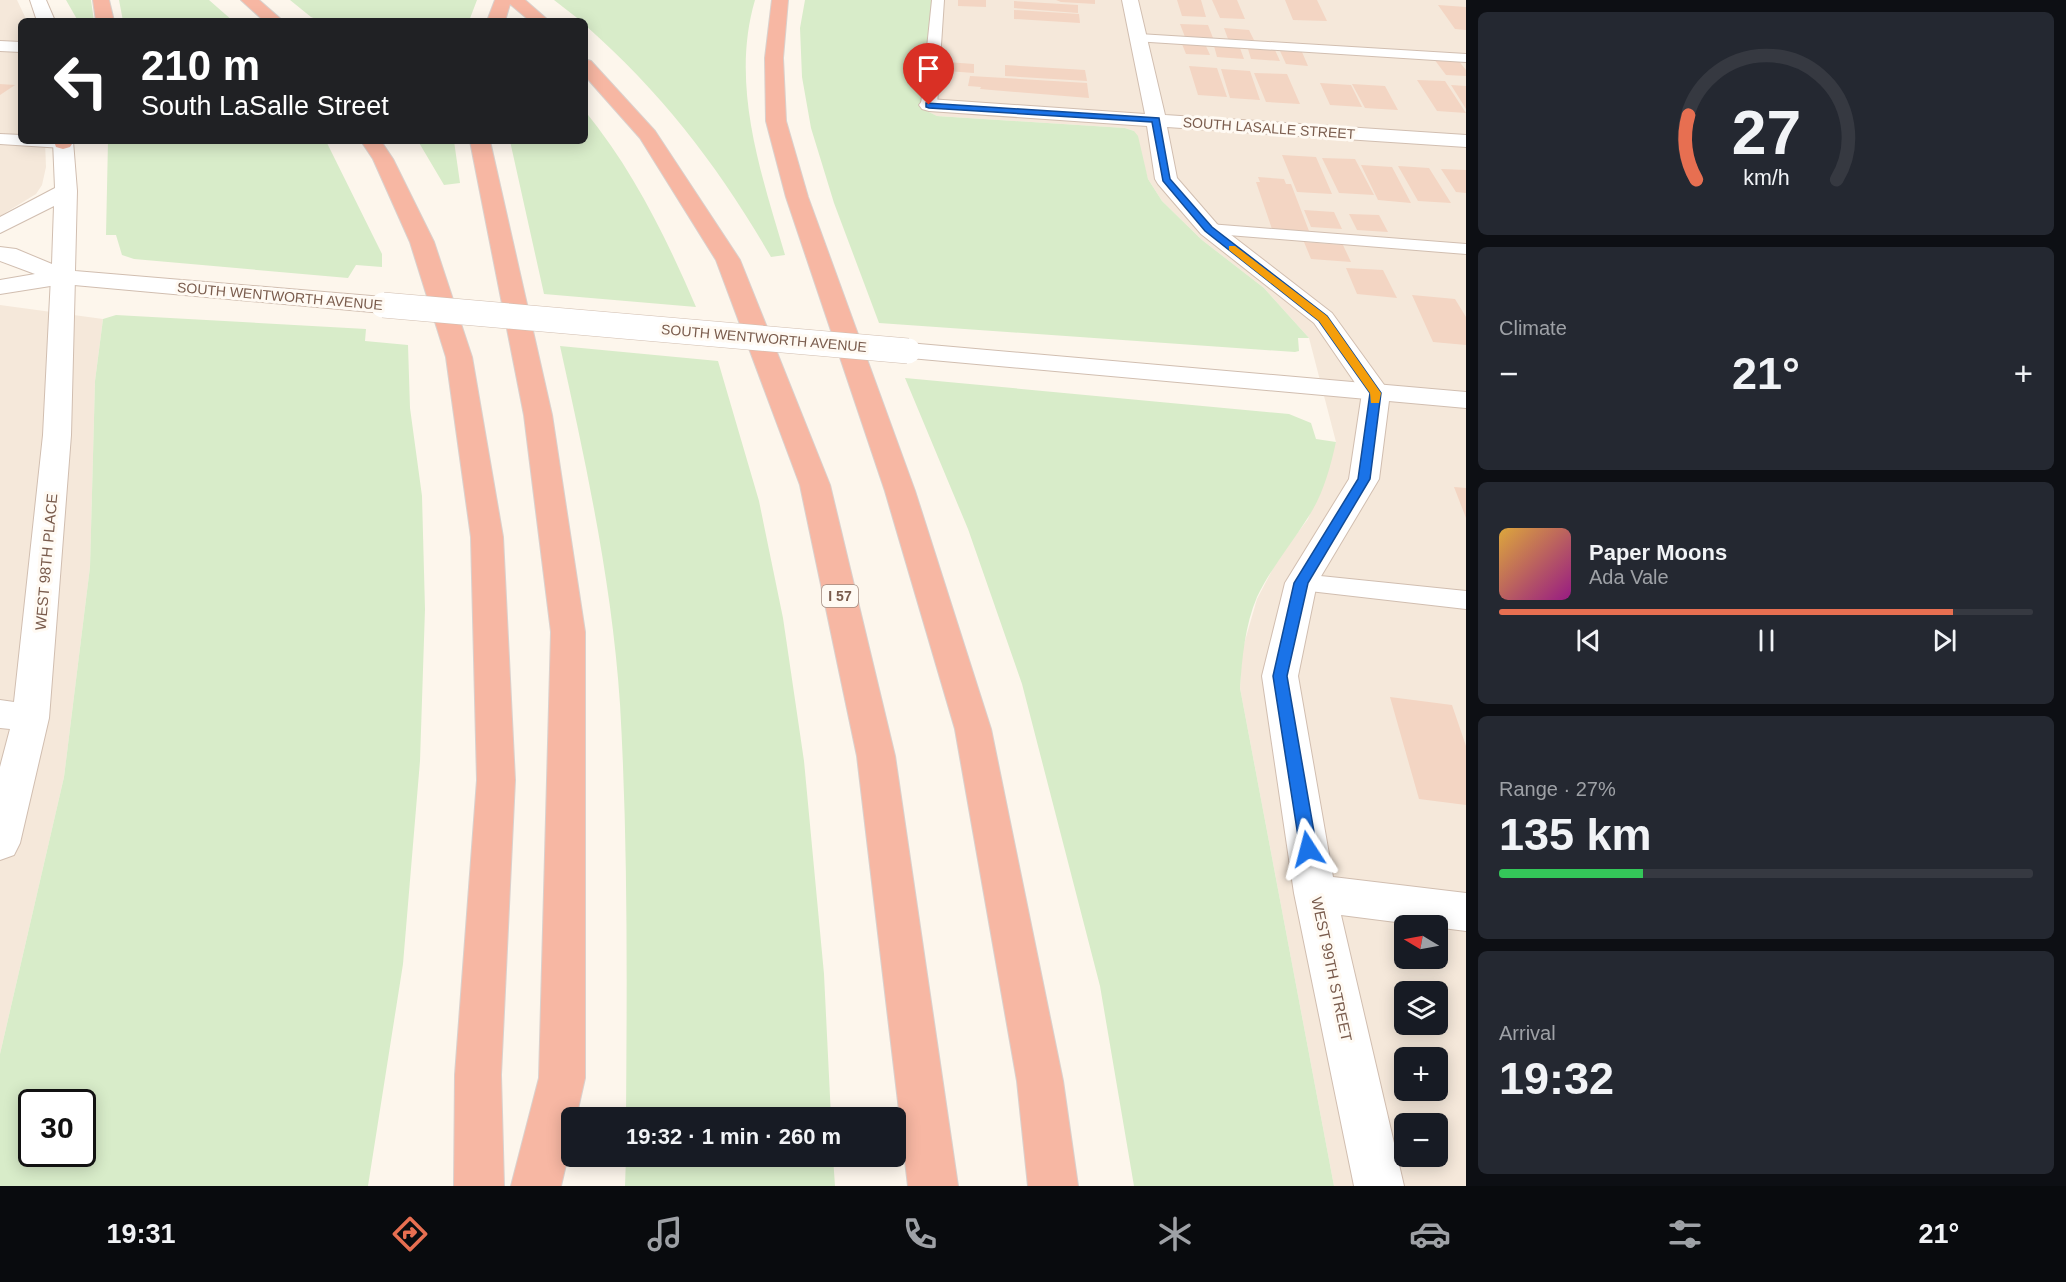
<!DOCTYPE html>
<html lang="en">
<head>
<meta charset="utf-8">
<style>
  :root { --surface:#171b24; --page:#242831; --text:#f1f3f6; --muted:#9ea1a6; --line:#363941; --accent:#e76f51 }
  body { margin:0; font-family:Arial,sans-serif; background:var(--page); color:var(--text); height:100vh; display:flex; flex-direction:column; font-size:22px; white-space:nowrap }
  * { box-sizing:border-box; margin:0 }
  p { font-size:20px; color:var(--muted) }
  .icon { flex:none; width:33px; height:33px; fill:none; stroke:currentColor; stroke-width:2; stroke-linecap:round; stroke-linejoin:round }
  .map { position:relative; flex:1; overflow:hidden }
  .panel { display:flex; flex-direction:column; gap:12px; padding:12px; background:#0d0f14; width:600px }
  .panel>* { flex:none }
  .guide { position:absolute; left:18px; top:18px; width:570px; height:126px; border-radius:9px; box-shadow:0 3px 15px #0003; background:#202124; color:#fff; overflow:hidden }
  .needle { width:39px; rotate:280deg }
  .tools { position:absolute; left:1394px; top:915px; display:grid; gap:12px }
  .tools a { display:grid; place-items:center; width:54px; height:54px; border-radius:9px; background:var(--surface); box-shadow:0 3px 15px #0003; font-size:30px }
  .speed { position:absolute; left:18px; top:1089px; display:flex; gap:12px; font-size:30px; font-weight:700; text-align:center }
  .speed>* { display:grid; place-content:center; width:78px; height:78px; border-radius:50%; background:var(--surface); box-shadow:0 3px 15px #0003; line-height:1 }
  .speed .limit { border:3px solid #111; border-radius:9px; background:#fff; color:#111 }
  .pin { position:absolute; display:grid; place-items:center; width:51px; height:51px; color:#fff; margin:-62px -26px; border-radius:50% 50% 50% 0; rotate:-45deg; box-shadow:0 0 6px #0007 }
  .pin .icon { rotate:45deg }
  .me { position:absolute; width:66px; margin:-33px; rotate:351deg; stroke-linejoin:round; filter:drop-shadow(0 0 4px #0008) }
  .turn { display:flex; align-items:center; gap:21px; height:126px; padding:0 24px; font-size:27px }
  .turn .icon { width:78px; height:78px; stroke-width:2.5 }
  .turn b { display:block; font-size:42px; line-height:51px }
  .big { font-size:45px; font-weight:700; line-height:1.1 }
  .panel .widget { flex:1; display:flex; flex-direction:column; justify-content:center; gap:9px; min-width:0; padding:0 21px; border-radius:9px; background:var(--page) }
  .panel .dial { align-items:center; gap:0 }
  .dial svg { height:156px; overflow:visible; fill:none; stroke:var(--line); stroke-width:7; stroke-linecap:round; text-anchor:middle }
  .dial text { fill:var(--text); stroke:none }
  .song { display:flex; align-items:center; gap:18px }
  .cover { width:72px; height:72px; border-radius:9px; background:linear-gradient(135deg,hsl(40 70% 55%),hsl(310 70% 35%)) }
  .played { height:6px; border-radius:3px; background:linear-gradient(90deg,var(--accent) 85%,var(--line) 85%) }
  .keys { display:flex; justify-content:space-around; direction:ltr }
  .heat { display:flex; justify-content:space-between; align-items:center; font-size:33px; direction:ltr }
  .charge { height:9px; border-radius:4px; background:linear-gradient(90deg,#34c759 27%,var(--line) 0) }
  .trip { position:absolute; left:561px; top:1107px; width:345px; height:60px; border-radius:9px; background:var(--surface); box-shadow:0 3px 15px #0003; font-weight:700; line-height:60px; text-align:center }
  .tab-bar { display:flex; height:96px; justify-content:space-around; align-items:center; background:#090b0e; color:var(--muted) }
  .tab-bar .icon { width:42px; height:42px }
  .tab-bar .selected { color:var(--accent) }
  .tab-bar b { font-size:27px; color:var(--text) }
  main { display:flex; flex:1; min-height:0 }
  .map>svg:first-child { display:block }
</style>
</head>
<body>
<main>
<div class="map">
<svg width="1466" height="1186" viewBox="0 0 1466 1186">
  <rect width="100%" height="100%" fill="#fdf6ec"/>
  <path fill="#f5e8da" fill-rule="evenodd" d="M0,0H17L27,21H21V141H45L46,167L42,185L36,194L0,216Z
    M933,0H1466V1186H1334L1240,688L1242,651L1257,599L1278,559L1308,519L1336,442L1309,338L1264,288L1202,240L1162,201L1148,179L1134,131L1125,128L937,116L920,108ZM1404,926H1437V958H1404ZM1404,992H1437V1024H1404ZM1404,1058H1437V1090H1404ZM1404,1124H1437V1156H1404Z
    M0,305L103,319L95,381L90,567L64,777L0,1054Z"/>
  <path fill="#d8ecc9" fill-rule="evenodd" d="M66,0H91L94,21H78Z
    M119,0H209L233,21H123Z
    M290,0H477L469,21H321L311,17Z
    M554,0H755C730,85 761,173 785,255L771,257C719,167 663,94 585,25V21H581Z
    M805,0H933L921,108L937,116L1125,128L1134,131L1138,136L1148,179L1162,201L1202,240L1264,288L1309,338H1298L1299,351L1295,352L879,323L834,203L811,128L802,77L800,28Z
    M585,111C633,170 666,237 696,307L544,294L510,141H585Z
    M108,141H326L382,254V267L356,265L348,278L134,259L122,255L116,235H106Z
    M418,141H454L460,183L444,185Z
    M116,315L366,329L365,341L408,345L410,408L422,496L425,609L420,761L403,964L368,1186H0V1054L64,777L90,567L95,381L103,319ZM32,1102H82V1154H32Z
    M560,346L718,361L759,501L783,618L804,761L824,974L831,1117H626C627,980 628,842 620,704C612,583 586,464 560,346Z
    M905,378L1289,414L1311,423L1316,439L1336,442C1330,469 1323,495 1307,519C1290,546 1271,568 1257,597C1245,625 1242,658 1240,688L1334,1186H1134L1100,986L1022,684L968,529Z
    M626,1157H833L835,1186H625Z"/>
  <path fill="#f3d5c3" d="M958,0H986V7L958,6Z
    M1056,0H1095V4L1061,2Z
    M1177,0H1201L1206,17L1182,16Z
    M1212,0H1237L1245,19L1220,18Z
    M1285,0H1317L1327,21L1293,20Z
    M1014,1L1078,5V13L1014,8Z
    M1438,5L1466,7V30L1455,29Z
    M1014,10L1079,14L1080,23L1014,19Z
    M1180,24L1208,25L1213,38L1185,37Z
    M1224,28L1249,30L1254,40L1228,39Z
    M1182,44L1206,46L1210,55L1186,54Z
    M1214,46L1240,48L1244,59L1217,57Z
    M1248,49L1275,50L1280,61L1251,59Z
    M1280,51L1302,52L1308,66L1286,64Z
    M1434,59L1458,60L1466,70V76L1446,75Z
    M947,62L974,64V73L947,71Z
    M1005,65L1085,70L1087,81L1005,76Z
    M1189,66L1217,68L1227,97L1198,95Z
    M1221,69L1250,71L1260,100L1230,98Z
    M1254,73L1287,74L1300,104L1266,102Z
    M970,76L1087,83L1089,98L980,89L981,87L968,86Z
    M1417,80L1445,81L1466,113L1437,111Z
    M1320,83L1351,85L1362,107L1330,105Z
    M0,84L15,85L0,95Z
    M1352,84L1385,86L1398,110L1365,108Z
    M1451,85L1466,86V109Z
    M1282,155L1316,157L1332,194L1297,192Z
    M1322,158L1355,159L1374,195L1339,193Z
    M1361,165L1392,167L1411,203L1378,200Z
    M1398,166L1429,168L1451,203L1418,201Z
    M1441,169L1466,170V193L1456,192Z
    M1258,177L1284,179L1286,184H1291L1309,231L1272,229L1256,182H1260Z
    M1304,210L1334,212L1342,229L1311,227Z
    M1349,214L1379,215L1388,232L1357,230Z
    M1304,242L1343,245L1351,262L1311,259Z
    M1346,268L1383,270L1397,298L1357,294Z
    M1412,295L1455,299L1466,317V345L1433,342Z
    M1454,487L1466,488V518Z
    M1390,697L1452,705L1466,746V805L1419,799Z"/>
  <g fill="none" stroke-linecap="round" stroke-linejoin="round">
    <defs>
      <path id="service" d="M932,0H944L937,105L929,110L921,105Z
        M1139,34L1466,54V62L1134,41L1132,38L1134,35Z
        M0,134L21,135V141H70L71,143L63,148L0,144Z
        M1209,224L1466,244V254L1203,233L1200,229L1203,225Z
        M1301,574L1466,591V609L1292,589L1288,583L1292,577Z"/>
      <path id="minor" d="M1122,0H1138L1165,115L1466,135V147L1167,127L1177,178L1217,224L1332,313L1390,393L1379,479L1317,583L1298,676L1333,877L1466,893V931L1341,915L1404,1186H1354L1294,893L1262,676L1285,583L1349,479L1362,393L1314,323L1201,234L1158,184L1155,179L1147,126L929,111L922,109L919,105L922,101L929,99L1145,114Z
        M0,41L21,42V52L0,51Z
        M63,270L72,272L75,277L71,435L49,718L20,843L14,855L0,860V767L10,729L0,728V700L14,702L43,435L51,277L54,272Z"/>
      <path id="tertiary" d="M30,0H46L55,21H37Z
        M53,141H73L77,191L75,271L383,297L392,300L396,305L392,310L383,313L63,284L0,294V280L35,274L0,261V247L16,249L52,264L54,206L0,233V217L55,188Z
        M908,343L1466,392V408L899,357L895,351L899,345Z"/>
      <path id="motorway" d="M93,0H109L114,21H96Z
        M241,0H259L283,21H264Z
        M495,0H525L549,21H530L510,4L505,21H487Z
        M772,0H788L783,58L786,121L808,197L915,491L991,729L1063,1081L1078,1186H1028L1017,1081L955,729L885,491L786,197L766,121L765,58Z
        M585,59L591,61L655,131L740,260L830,485L895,756L958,1186H908L857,756L800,485L716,260L640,138L585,76Z
        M54,141H74L70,147L63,149L56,147Z
        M361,141H381L393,159L434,242L472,357L503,537L515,780L501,1075L504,1186H454L455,1075L477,780L471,537L446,357L410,242L373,159Z
        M470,141H490L552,415L585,632V1078L576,1118H572V1139L561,1186H511L539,1078L551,632L524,415Z"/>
    </defs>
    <use href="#service" stroke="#d1beb0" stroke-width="2"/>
    <use href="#minor" stroke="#d1beb0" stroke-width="2"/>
    <use href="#tertiary" stroke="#d1beb0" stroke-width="2"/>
    <use href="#motorway" stroke="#dad1cd" stroke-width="2"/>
    <use href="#service" fill="#fff" fill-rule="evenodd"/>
    <use href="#minor" fill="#fff" fill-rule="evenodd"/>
    <use href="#tertiary" fill="#fff" fill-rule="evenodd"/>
    <use href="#motorway" fill="#f7b7a3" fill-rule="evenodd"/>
    <defs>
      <path id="tertiary-bridge" d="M383,305L908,351"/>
    </defs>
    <use href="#tertiary-bridge" stroke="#d1beb0" stroke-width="26" stroke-linecap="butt"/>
    <use href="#tertiary-bridge" stroke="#fff" stroke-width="25"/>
  </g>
  <path fill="#1a73e8" stroke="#114b97" stroke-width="1.5" d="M926,103L1159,118L1170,179L1212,227L1327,316L1381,393L1370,479L1308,583L1287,676L1317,849L1314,854L1308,857L1302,854L1300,849L1273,676L1294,583L1358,479L1370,393L1319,321L1205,231L1163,181L1152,122L929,108L926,107Z"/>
  <path fill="#f59e0b" d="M1229,246H1235L1327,316L1381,393L1379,403H1371L1370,393L1319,321L1229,250Z"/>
  <g text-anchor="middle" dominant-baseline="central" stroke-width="6" stroke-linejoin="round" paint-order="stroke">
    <g font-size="14" fill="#7a5c4d" stroke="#fffaf3">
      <text transform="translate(1269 128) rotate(4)">SOUTH LASALLE STREET</text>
      <text transform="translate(280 296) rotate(5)">SOUTH WENTWORTH AVENUE</text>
      <text transform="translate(764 338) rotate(5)">SOUTH WENTWORTH AVENUE</text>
    </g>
    <rect fill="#fffaf3" stroke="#a28b7f" stroke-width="1.5" x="822" y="585" width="36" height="22" rx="4.5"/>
    <g font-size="14" font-weight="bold" fill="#7a5c4d">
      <text x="840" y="596">I 57</text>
    </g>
    <g font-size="15" fill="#7a5c4d" stroke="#fffaf3">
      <text transform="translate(46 562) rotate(-85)">WEST 98TH PLACE</text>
      <text transform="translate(1332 969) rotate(78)">WEST 99TH STREET</text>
    </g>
  </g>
</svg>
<div class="tools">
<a><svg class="needle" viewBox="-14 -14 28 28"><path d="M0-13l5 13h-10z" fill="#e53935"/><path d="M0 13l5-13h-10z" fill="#9ea1a6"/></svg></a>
<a><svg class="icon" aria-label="layers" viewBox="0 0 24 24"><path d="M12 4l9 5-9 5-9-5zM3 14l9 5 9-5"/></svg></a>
<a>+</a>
<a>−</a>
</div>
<div class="speed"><div class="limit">30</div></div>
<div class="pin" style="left:929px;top:105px;background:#d93025"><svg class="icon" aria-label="arrive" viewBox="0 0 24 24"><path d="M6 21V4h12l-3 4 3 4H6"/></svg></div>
<svg class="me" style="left:1308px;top:849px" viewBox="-20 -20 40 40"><path d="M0-17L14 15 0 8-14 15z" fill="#1a73e8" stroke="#fff" stroke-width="4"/></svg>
<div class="trip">19:32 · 1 min · 260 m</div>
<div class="guide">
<div class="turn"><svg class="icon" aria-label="left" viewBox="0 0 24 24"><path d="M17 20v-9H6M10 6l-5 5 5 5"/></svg><div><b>210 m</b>South LaSalle Street</div></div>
</div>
</div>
<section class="panel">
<div class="widget dial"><svg viewBox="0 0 100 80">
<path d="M14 69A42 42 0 1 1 86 69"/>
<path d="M14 69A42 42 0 0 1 10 36" stroke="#e76f51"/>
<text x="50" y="56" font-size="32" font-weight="700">27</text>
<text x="50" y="72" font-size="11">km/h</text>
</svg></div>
<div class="widget"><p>Climate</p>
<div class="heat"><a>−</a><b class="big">21°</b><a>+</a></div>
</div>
<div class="widget">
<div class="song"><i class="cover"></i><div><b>Paper Moons</b><p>Ada Vale</p></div></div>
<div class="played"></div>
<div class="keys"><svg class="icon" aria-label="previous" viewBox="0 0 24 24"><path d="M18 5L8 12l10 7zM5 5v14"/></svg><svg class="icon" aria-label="pause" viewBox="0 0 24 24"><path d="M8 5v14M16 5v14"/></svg><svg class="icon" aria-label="next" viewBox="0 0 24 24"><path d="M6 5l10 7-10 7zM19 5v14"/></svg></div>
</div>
<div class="widget"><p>Range · 27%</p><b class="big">135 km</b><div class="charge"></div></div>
<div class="widget"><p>Arrival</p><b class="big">19:32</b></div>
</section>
</main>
<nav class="tab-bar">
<b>19:31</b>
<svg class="icon selected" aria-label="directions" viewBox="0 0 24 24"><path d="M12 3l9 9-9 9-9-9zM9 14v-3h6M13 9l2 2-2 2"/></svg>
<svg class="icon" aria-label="music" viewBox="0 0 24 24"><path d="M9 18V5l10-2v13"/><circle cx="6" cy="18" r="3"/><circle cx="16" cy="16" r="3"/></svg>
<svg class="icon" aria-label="phone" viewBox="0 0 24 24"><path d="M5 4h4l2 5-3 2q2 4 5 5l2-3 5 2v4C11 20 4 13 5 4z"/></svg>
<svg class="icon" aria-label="climate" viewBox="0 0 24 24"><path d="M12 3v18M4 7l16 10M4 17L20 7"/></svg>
<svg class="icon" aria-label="car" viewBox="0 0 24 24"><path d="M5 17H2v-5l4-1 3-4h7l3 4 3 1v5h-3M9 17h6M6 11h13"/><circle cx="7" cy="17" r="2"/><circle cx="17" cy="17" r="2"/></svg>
<svg class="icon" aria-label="filters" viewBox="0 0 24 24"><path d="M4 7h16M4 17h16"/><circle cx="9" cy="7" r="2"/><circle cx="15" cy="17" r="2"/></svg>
<b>21°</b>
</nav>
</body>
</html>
